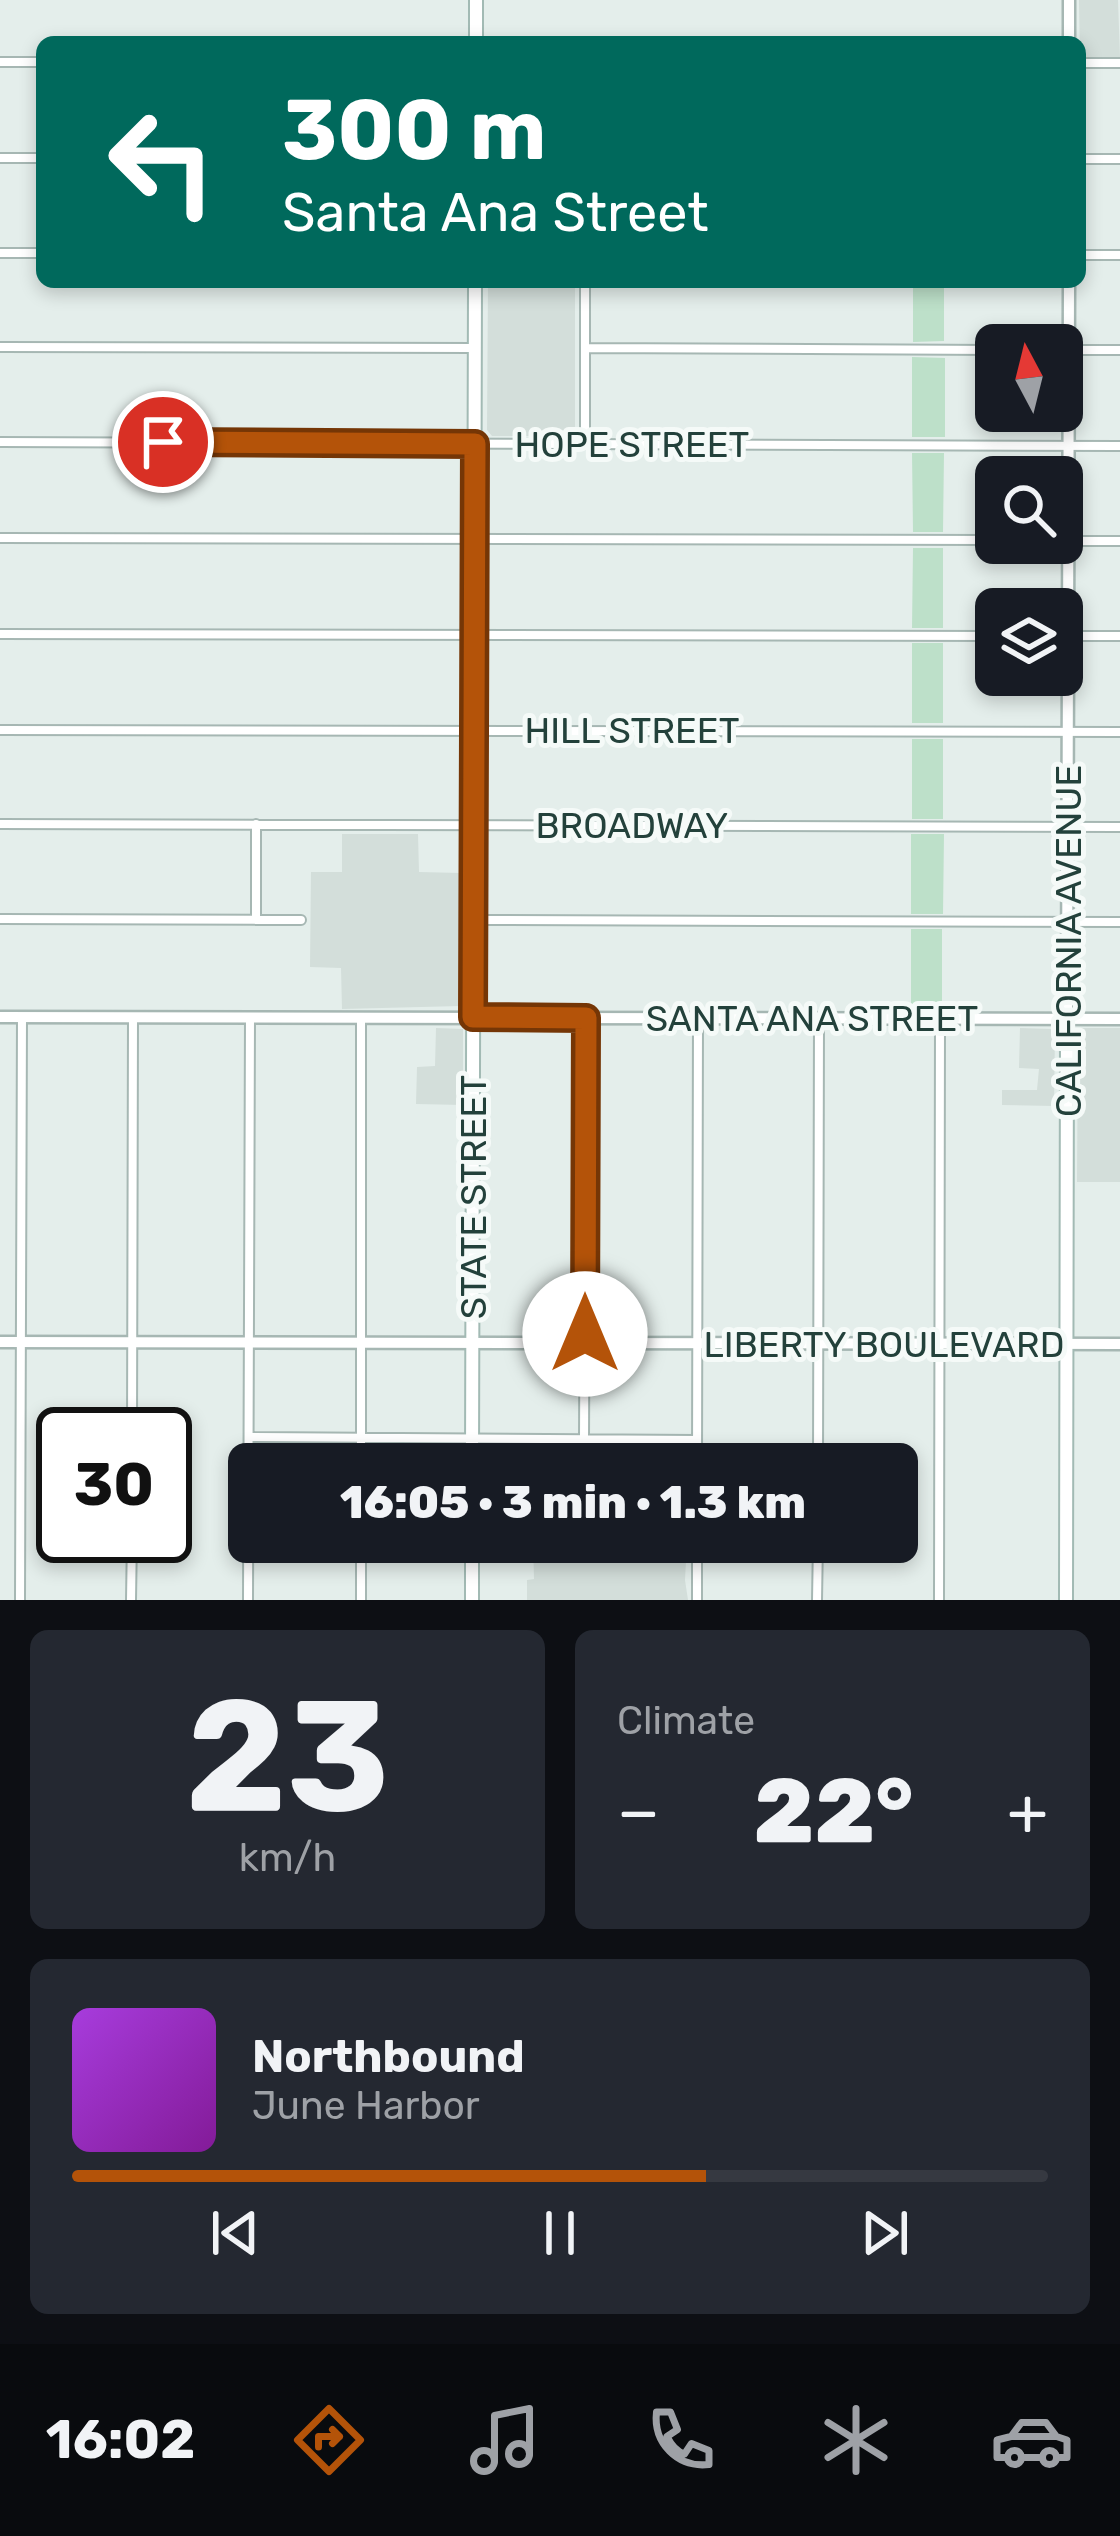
<!DOCTYPE html>
<html lang="en">
<head>
<meta charset="utf-8">
<style>
  :root { --surface:#171b24; --page:#242831; --text:#f1f3f6; --muted:#9ea1a6; --line:#363941; --accent:#b45309 }
  body { margin:0; font-family:Rubik,sans-serif; background:var(--page); color:var(--text); height:100vh; display:flex; flex-direction:column; font-size:45px; white-space:nowrap }
  * { box-sizing:border-box; margin:0 }
  p { font-size:39px; color:var(--muted) }
  .icon { flex:none; width:66px; height:66px; fill:none; stroke:currentColor; stroke-width:2; stroke-linecap:round; stroke-linejoin:round }
  .map { position:relative; height:1600px; overflow:hidden }
  .panel { display:flex; flex-direction:column; gap:30px; padding:30px; background:#0d0f14; flex:1 }
  .panel>* { flex:none }
  .guide { position:absolute; left:36px; top:36px; width:1050px; height:252px; border-radius:18px; box-shadow:0 6px 18px #0003; background:#00695c; color:#fff; overflow:hidden }
  .needle { width:78px; rotate:353deg }
  .fabs { position:absolute; left:975px; top:324px; display:grid; gap:24px }
  .fabs a { display:grid; place-items:center; width:108px; height:108px; border-radius:18px; background:var(--surface); box-shadow:0 6px 18px #0003; font-size:60px }
  .speed { position:absolute; left:36px; top:1407px; display:flex; gap:24px; font-size:60px; font-weight:700; text-align:center }
  .speed>* { display:grid; place-content:center; width:156px; height:156px; border-radius:50%; background:var(--surface); box-shadow:0 6px 18px #0003; line-height:1 }
  .speed .limit { border:6px solid #111; border-radius:18px; background:#fff; color:#111 }
  .pin { position:absolute; display:grid; place-items:center; width:102px; height:102px; color:#fff; margin:-51px; border:6px solid #fff; border-radius:50%; box-shadow:0 3px 12px #0007 }
  .me { position:absolute; width:132px; margin:-66px; rotate:0deg; stroke-linejoin:round; filter:drop-shadow(0 0 9px #0008) }
  .turn { display:flex; align-items:center; gap:42px; height:252px; padding:0 48px; font-size:54px }
  .turn .icon { width:156px; height:156px; stroke-width:2.5 }
  .turn b { display:block; font-size:84px; line-height:102px }
  .big { font-size:90px; font-weight:800; line-height:1.1 }
  .panel .widget { flex:1; display:flex; flex-direction:column; justify-content:center; gap:18px; min-width:0; padding:0 42px; border-radius:18px; background:var(--page) }
  .panel .dial { align-items:center; gap:0 }
  .dial b { font-size:156px; line-height:1 }
  .song { display:flex; align-items:center; gap:36px }
  .cover { width:144px; height:144px; border-radius:18px; background:linear-gradient(135deg,hsl(280 70% 55%),hsl(290 70% 35%)) }
  .played { height:12px; border-radius:6px; background:linear-gradient(90deg,var(--accent) 65%,var(--line) 65%) }
  .keys { display:flex; justify-content:space-around; direction:ltr }
  .heat { display:flex; justify-content:space-between; align-items:center; font-size:66px; direction:ltr }
  .panel .tiles { flex:1; display:grid; gap:30px; grid-template-columns:1fr 1fr }
  .widget:last-child { grid-column:span 2 }
  .trip { position:absolute; left:228px; top:1443px; width:690px; height:120px; border-radius:18px; background:var(--surface); box-shadow:0 6px 18px #0003; font-weight:800; line-height:120px; text-align:center }
  .dock { display:flex; height:192px; justify-content:space-around; align-items:center; background:#090b0e; color:var(--muted) }
  .dock .icon { width:84px; height:84px }
  .dock .on { color:var(--accent) }
  .dock b { font-size:54px; color:var(--text) }
  .map>svg:first-child { display:block }
</style>
</head>
<body>
<div class="map">
<svg width="1120" height="1600" viewBox="0 0 1120 1600">
  <rect width="100%" height="100%" fill="#e4eeeb"/>
  <path fill="#d3deda" d="M1079,0H1118L1120,57H1080Z
    M488,282H575V431L569,436H492L487,430Z
    M342,834H418L419,872L461,873V1006L342,1009L341,968L310,967L311,872H342Z
    M436,1028L463,1029V1105L416,1104L417,1067L435,1066Z
    M1020,1028L1051,1029L1055,1032L1054,1106L1002,1105V1090H1037L1039,1069L1019,1068Z
    M1078,1028H1120V1182H1077Z
    M536,1449L579,1450L589,1453L682,1452L686,1456V1464H536Z
    M533,1542H687L685,1580L688,1600H527V1580L534,1579Z"/>
  <path fill="#bde0c9" d="M913,282H944V341L913,342Z
    M912,357L945,358V437H912Z
    M912,453H944L943,532H913Z
    M913,548H943V628H912Z
    M912,643H943V723H912Z
    M912,739H943V819H912Z
    M911,834H944L943,914H911Z
    M911,929H942V1008H911Z"/>
  <g fill="none" stroke-linecap="round" stroke-linejoin="round">
    <defs>
      <path id="minor" d="M0,62H42
        M1080,63H1120
        M0,158H42
        M1080,159H1120
        M0,253H42
        M1080,255H1120
        M0,347L475,348
        M585,348L996,350
        M1062,350H1120
        M0,442L1120,446
        M585,444V282
        M0,538L996,540
        M1062,541H1120
        M0,634L996,636
        M1062,636H1120
        M0,730L1120,732
        M0,824L1120,827
        M0,919L301,920
        M256,920V824
        M474,920L1120,922
        M132,1434L133,1017
        M249,1437L697,1440
        M584,1440L586,1018
        M361,1464V1018
        M697,1464L698,1018
        M818,1464L819,1018
        M20,1600L22,1017
        M131,1600L132,1536
        M248,1600L250,1017
        M361,1600V1542
        M697,1600V1542
        M817,1600L818,1542
        M939,1600L940,1019"/>
      <path id="tertiary" d="M1069,42V0
        M0,1017L1120,1019
        M1067,1019L1069,282
        M0,1342L1120,1344"/>
      <path id="secondary" d="M476,42V0
        M472,1464L475,282
        M472,1600V1542
        M1066,1600L1067,1019"/>
    </defs>
    <use href="#minor" stroke="#a6b7b3" stroke-width="12"/>
    <use href="#tertiary" stroke="#a6b7b3" stroke-width="15"/>
    <use href="#secondary" stroke="#a2bab4" stroke-width="16"/>
    <use href="#minor" stroke="#fff" stroke-width="8"/>
    <use href="#tertiary" stroke="#fff" stroke-width="10"/>
    <use href="#secondary" stroke="#fff" stroke-width="12"/>
  </g>
  <g fill="none" stroke-linecap="round" stroke-linejoin="round">
    <defs>
      <path id="route" d="M163,442L475,444L473,1017L586,1018L585,1334"/>
    </defs>
    <use href="#route" stroke="#753606" stroke-width="30"/>
    <use href="#route" stroke="#b45309" stroke-width="21"/>
  </g>
  <g text-anchor="middle" dominant-baseline="central" stroke-width="10" stroke-linejoin="round" paint-order="stroke">
    <g font-size="36" fill="#23413b" stroke="#f5faf8">
      <text x="632" y="444">HOPE STREET</text>
      <text x="632" y="730">HILL STREET</text>
      <text x="632" y="825">BROADWAY</text>
      <text transform="translate(1068 941) rotate(-90)">CALIFORNIA AVENUE</text>
      <text x="812" y="1018">SANTA ANA STREET</text>
      <text transform="translate(473 1197) rotate(-90)">STATE STREET</text>
      <text x="884" y="1344">LIBERTY BOULEVARD</text>
    </g>
  </g>
</svg>
<div class="fabs">
<a><svg class="needle" viewBox="-14 -14 28 28"><path d="M0-13l5 13h-10z" fill="#e53935"/><path d="M0 13l5-13h-10z" fill="#9ea1a6"/></svg></a>
<a><svg class="icon" aria-label="search" viewBox="0 0 24 24"><circle cx="10" cy="10" r="6"/><path d="M15 15l6 6"/></svg></a>
<a><svg class="icon" aria-label="layers" viewBox="0 0 24 24"><path d="M12 4l9 5-9 5-9-5zM3 14l9 5 9-5"/></svg></a>
</div>
<div class="speed"><div class="limit">30</div></div>
<div class="pin" style="left:163px;top:442px;background:#d93025"><svg class="icon" aria-label="arrive" viewBox="0 0 24 24"><path d="M6 21V4h12l-3 4 3 4H6"/></svg></div>
<svg class="me" style="left:585px;top:1334px" viewBox="-20 -20 40 40"><circle r="19" fill="#fff"/><path d="M0-13L10 11 0 6-10 11z" fill="#b45309"/></svg>
<div class="trip">16:05 · 3 min · 1.3 km</div>
<div class="guide">
<div class="turn"><svg class="icon" aria-label="left" viewBox="0 0 24 24"><path d="M17 20v-9H6M10 6l-5 5 5 5"/></svg><div><b>300 m</b>Santa Ana Street</div></div>
</div>
</div>
<section class="panel">
<div class="tiles">
<div class="widget dial"><b>23</b><p>km/h</p></div>
<div class="widget"><p>Climate</p>
<div class="heat"><a>−</a><b class="big">22°</b><a>+</a></div>
</div>
<div class="widget">
<div class="song"><i class="cover"></i><div><b>Northbound</b><p>June Harbor</p></div></div>
<div class="played"></div>
<div class="keys"><svg class="icon" aria-label="previous" viewBox="0 0 24 24"><path d="M18 5L8 12l10 7zM5 5v14"/></svg><svg class="icon" aria-label="pause" viewBox="0 0 24 24"><path d="M8 5v14M16 5v14"/></svg><svg class="icon" aria-label="next" viewBox="0 0 24 24"><path d="M6 5l10 7-10 7zM19 5v14"/></svg></div>
</div>
</div>
</section>
<nav class="dock">
<b>16:02</b>
<svg class="icon on" aria-label="directions" viewBox="0 0 24 24"><path d="M12 3l9 9-9 9-9-9zM9 14v-3h6M13 9l2 2-2 2"/></svg>
<svg class="icon" aria-label="music" viewBox="0 0 24 24"><path d="M9 18V5l10-2v13"/><circle cx="6" cy="18" r="3"/><circle cx="16" cy="16" r="3"/></svg>
<svg class="icon" aria-label="phone" viewBox="0 0 24 24"><path d="M5 4h4l2 5-3 2q2 4 5 5l2-3 5 2v4C11 20 4 13 5 4z"/></svg>
<svg class="icon" aria-label="climate" viewBox="0 0 24 24"><path d="M12 3v18M4 7l16 10M4 17L20 7"/></svg>
<svg class="icon" aria-label="car" viewBox="0 0 24 24"><path d="M5 17H2v-5l4-1 3-4h7l3 4 3 1v5h-3M9 17h6M6 11h13"/><circle cx="7" cy="17" r="2"/><circle cx="17" cy="17" r="2"/></svg>
</nav>
</body>
</html>
